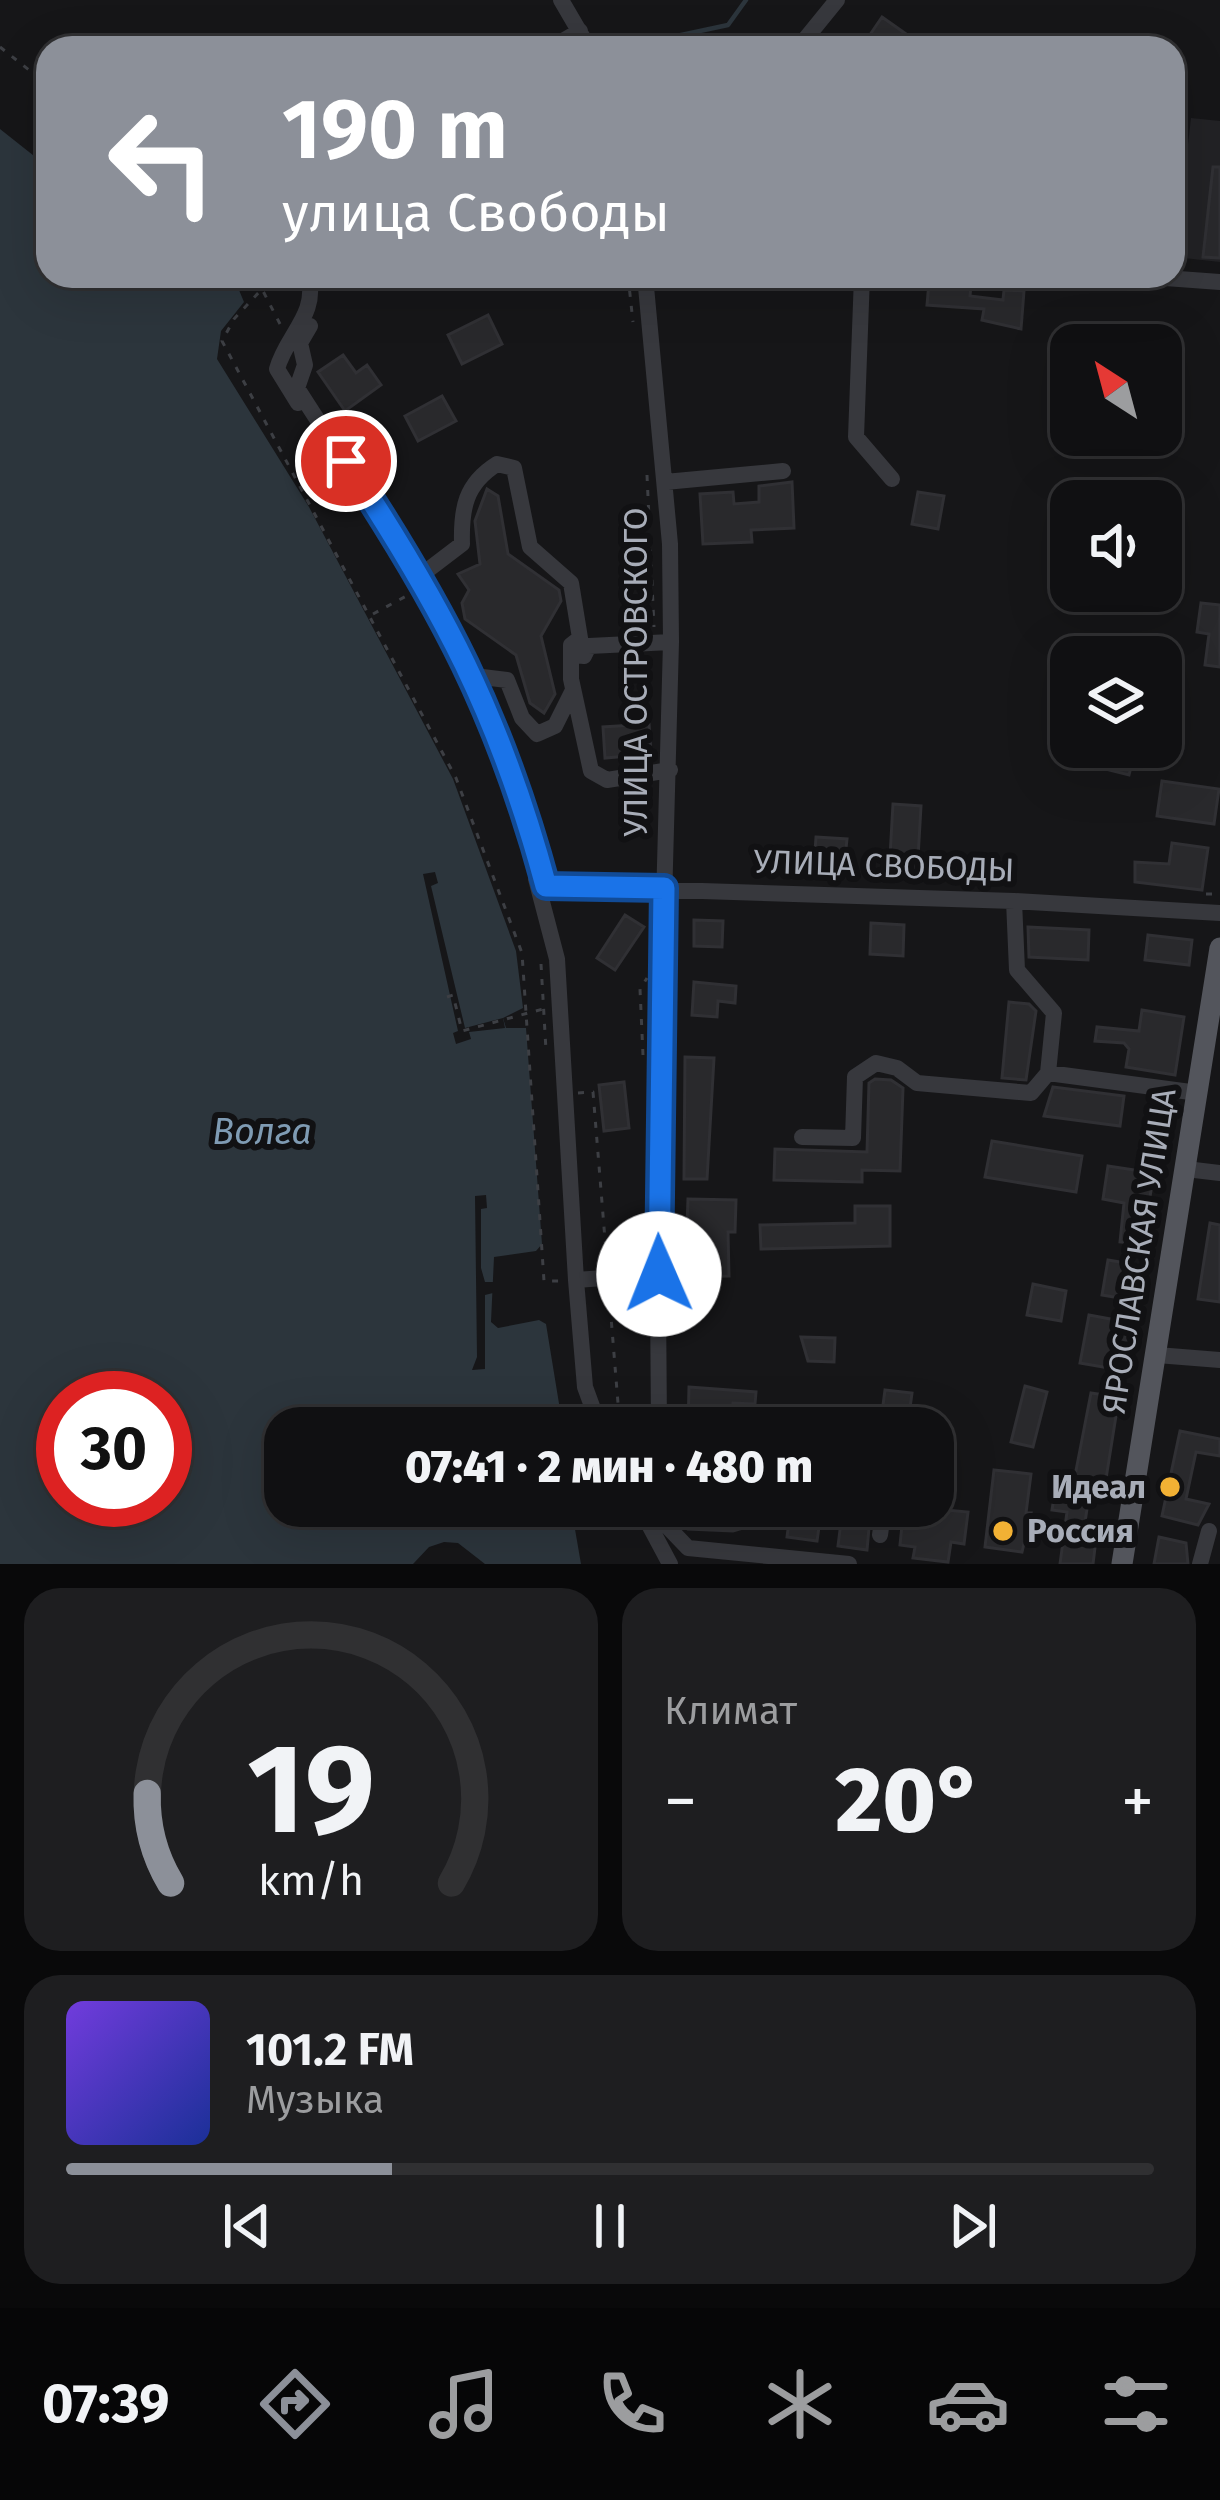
<!DOCTYPE html>
<html lang="ru">
<head>
<meta charset="utf-8">
<style>
  :root { --surface:#101012; --page:#1e1e20; --text:#f1f3f6; --muted:#9c9d9f; --line:#303032; --accent:#8c9099 }
  body { margin:0; font-family:"Fira Sans",sans-serif; background:var(--page); color:var(--text); height:100vh; display:flex; flex-direction:column; font-size:45px; white-space:nowrap }
  * { box-sizing:border-box; margin:0 }
  p { font-size:39px; color:var(--muted) }
  .icon { flex:none; width:66px; height:66px; fill:none; stroke:currentColor; stroke-width:2; stroke-linecap:round; stroke-linejoin:round }
  .map { position:relative; height:1564px; overflow:hidden }
  .details { display:flex; flex-direction:column; gap:24px; padding:24px; background:#09090a; flex:1 }
  .details>* { flex:none }
  .guide { position:absolute; left:36px; top:36px; width:1149px; height:252px; border-radius:36px; box-shadow:0 12px 48px #0002,0 0 0 3px var(--line); background:#8c9099; color:#fff; overflow:hidden }
  .needle { width:78px; rotate:324deg }
  .controls { position:absolute; left:1050px; top:324px; display:grid; gap:24px }
  .controls a { display:grid; place-items:center; width:132px; height:132px; border-radius:24px; background:var(--surface); box-shadow:0 12px 48px #0002,0 0 0 3px var(--line); font-size:60px }
  .speed { position:absolute; left:36px; top:1371px; display:flex; gap:24px; font-size:60px; font-weight:700; text-align:center }
  .speed>* { display:grid; place-content:center; width:156px; height:156px; border-radius:50%; background:var(--surface); box-shadow:0 12px 48px #0002,0 0 0 3px var(--line); line-height:1 }
  .speed .limit { border:18px solid #d22; background:#fff; color:#111 }
  .pin { position:absolute; display:grid; place-items:center; width:102px; height:102px; color:#fff; margin:-51px; border:6px solid #fff; border-radius:50%; box-shadow:0 3px 12px #0007 }
  .me { position:absolute; width:132px; margin:-66px; rotate:359deg; stroke-linejoin:round; filter:drop-shadow(0 0 9px #0008) }
  .turn { display:flex; align-items:center; gap:42px; height:252px; padding:0 48px; font-size:54px }
  .turn .icon { width:156px; height:156px; stroke-width:2.5 }
  .turn b { display:block; font-size:84px; line-height:102px }
  .big { font-size:90px; font-weight:800; line-height:1.1 }
  .details .card { flex:1; display:flex; flex-direction:column; justify-content:center; gap:18px; min-width:0; padding:0 42px; border-radius:36px; background:var(--page) }
  .details .dial { align-items:center; gap:0 }
  .dial svg { height:312px; overflow:visible; fill:none; stroke:var(--line); stroke-width:7; stroke-linecap:round; text-anchor:middle }
  .dial text { fill:var(--text); stroke:none }
  .song { display:flex; align-items:center; gap:36px }
  .cover { width:144px; height:144px; border-radius:18px; background:linear-gradient(135deg,hsl(260 70% 55%),hsl(230 70% 35%)) }
  .played { height:12px; border-radius:6px; background:linear-gradient(90deg,var(--accent) 30%,var(--line) 30%) }
  .keys { display:flex; justify-content:space-around; direction:ltr }
  .heat { display:flex; justify-content:space-between; align-items:center; font-size:66px; direction:ltr }
  .details .tiles { flex:1; display:grid; gap:24px; grid-template-columns:1fr 1fr }
  .card:last-child { grid-column:span 2 }
  .trip { position:absolute; left:264px; top:1407px; width:690px; height:120px; border-radius:36px; background:var(--surface); box-shadow:0 12px 48px #0002,0 0 0 3px var(--line); font-weight:800; line-height:120px; text-align:center }
  .tabs { display:flex; height:192px; justify-content:space-around; align-items:center; background:#060607; color:var(--muted) }
  .tabs .icon { width:84px; height:84px }
  .tabs .selected { color:var(--accent) }
  .tabs b { font-size:54px; color:var(--text) }
  .map>svg:first-child { display:block }
</style>
</head>
<body>
<div class="map">
<svg width="1220" height="1564" viewBox="0 0 1220 1564">
  <rect width="100%" height="100%" fill="#161618"/>
  <path fill="#222225" d="M1191,118L1220,121V262L1175,257Z"/>
  <path fill="#2c353c" fill-rule="evenodd" d="M0,129L48,167V276L234,278L244,302L221,331L217,359L309,507L453,779L516,951L523,1008L503,1018L506,1028H526L542,1244L536,1251L494,1257L491,1322L498,1328L539,1320L546,1324L563,1428H285V1506H571L581,1564H485L458,1543L444,1542L429,1547L413,1564H0ZM63,1398H165V1500H63Z"/>
  <path fill="#161618" d="M435,872L438,883L431,886L465,1028L503,1018L505,1028L469,1032L471,1039L456,1044L453,1033L458,1031L423,874Z
    M486,1195L487,1208L481,1209V1268L485,1282H493V1293L485,1295V1369L472,1370L477,1357L475,1196Z"/>
  <g fill="none" stroke-linecap="round" stroke-linejoin="round">
    <path stroke="#2c353c" stroke-width="4.5" d="M620,48L728,25L746,0"/>
  </g>
  <path fill="#29292c" stroke="#303034" stroke-width="3" d="M882,17L906,34L897,48H861Z
    M1213,167H1220V258L1203,257Z
    M929,282L971,285L970,296L1003,300L1004,290L1024,291L1021,329L982,320L984,309L927,305Z
    M488,315L502,344L462,364L448,335Z
    M343,355L356,373L367,365L381,385L345,411L318,372Z
    M442,396L456,421L418,441L405,416Z
    M792,482L794,528L751,530L752,542L703,544L700,494L733,492L734,504L759,502V486Z
    M487,489L498,496L508,554L559,590L561,601L541,636L555,694L544,713L530,703L516,655L465,619L462,603L469,590L458,574L480,564L475,521Z
    M918,492L944,496L938,529L912,524Z
    M1201,603L1220,605V667L1205,665L1209,634L1197,632Z
    M649,724L651,754L605,758L603,727Z
    M1101,747H1136L1129,775L1097,767Z
    M1162,781L1219,789L1214,824L1157,816Z
    M893,804L921,806L917,875L889,874Z
    M816,837L847,839L844,868L814,866Z
    M1172,843L1208,848L1202,890L1135,882V862L1169,864Z
    M625,915L644,927L615,970L597,958Z
    M694,920L723,921L722,947L694,946Z
    M871,923L904,925L903,956L870,954Z
    M1028,927L1089,930L1088,960L1029,957Z
    M1148,935L1192,940L1189,965L1145,960Z
    M694,982L736,986L735,1003L718,1001L717,1017L692,1015Z
    M1009,1002L1029,1004L1036,1011L1026,1080L1002,1078Z
    M1142,1010L1184,1017L1175,1075L1126,1067L1129,1049L1124,1043L1095,1041L1097,1027L1139,1031Z
    M685,1057L714,1058L707,1179H684Z
    M875,1079L891,1080L903,1088L900,1171L862,1170V1182L774,1180L775,1149L867,1152L869,1083Z
    M624,1082L629,1128L604,1131L599,1085Z
    M1053,1087L1124,1096L1120,1126L1044,1116Z
    M992,1141L1082,1156L1076,1192L985,1177Z
    M1108,1166L1154,1173L1142,1244L1120,1242L1124,1203L1103,1199Z
    M688,1199L736,1200L735,1232H728L729,1276L685,1277Z
    M855,1206H890V1246L761,1249L760,1225L855,1223Z
    M1210,1223L1220,1225V1302L1198,1299Z
    M1108,1260L1138,1265L1132,1300L1102,1295Z
    M1033,1284L1066,1291L1061,1321L1027,1315Z
    M1089,1315L1132,1323L1126,1353L1112,1351L1109,1368L1080,1363Z
    M801,1337L835,1338L834,1362L808,1361Z
    M1025,1386L1047,1392L1033,1447L1011,1442Z
    M689,1387L756,1392L755,1404L733,1403L732,1428H688Z
    M885,1390L912,1393L909,1415L897,1414L895,1428H880Z
    M1091,1393L1119,1397L1105,1485L1091,1482L1084,1529L1097,1531L1093,1564H1060L1067,1512L1052,1510L1055,1491L1061,1492L1062,1480L1074,1481Z
    M755,1409H807V1428H754Z
    M1180,1431L1220,1439V1456L1196,1452L1186,1499L1209,1504L1198,1525L1162,1516Z
    M994,1470L1031,1474L1026,1513H1031L1022,1552L985,1547Z
    M683,1506H721V1515L767,1506V1521L733,1531L688,1529Z
    M791,1506H822L817,1541L787,1537Z
    M843,1506H871L867,1550L838,1546Z
    M904,1506L968,1512L964,1544L951,1542L948,1562L913,1558L915,1547L900,1545Z
    M1159,1537L1186,1543L1188,1564H1154Z"/>
  <g fill="none" stroke-linecap="round" stroke-linejoin="round">
    <path stroke="#3d3f44" stroke-width="3" stroke-dasharray="6 9" stroke-linecap="butt" d="M0,47L48,85
      M628,276L633,322
      M280,324L262,289L234,319L222,341L456,778L522,953L544,1281H562
      M647,475L654,627
      M373,614L412,593
      M1206,894H1220
      M541,964L546,1050
      M447,997L453,995L462,1031L543,1009
      M643,1055L640,989L647,978
      M578,1093L593,1092L607,1264
      M609,1292L620,1428"/>
    <path stroke="#37383d" stroke-width="16" d="M561,0L589,48
      M551,48L580,31
      M798,48L837,0
      M645,276L670,544L671,642L657,1162L659,1428
      M862,276L856,437L892,479
      M1138,276L1220,282
      M310,326L300,343L305,365L297,388C369,502 451,610 501,737C520,785 532,836 546,886L1014,901L1220,913
      M298,403L277,369C286,335 319,314 308,276
      M665,482L783,471
      M420,576L462,544C461,509 465,484 497,464L514,468L530,547L571,583L580,638L571,645V679L591,771L607,780L670,770
      M575,655L584,656L589,646L671,642
      M474,676L507,680L522,718L537,734L555,726L573,690
      M536,879L557,959L576,1280L659,1274
      M1014,901L1017,970L1054,1013L1048,1073
      M802,1137L853,1138L855,1077L876,1063L897,1068L917,1083L1031,1093L1048,1073L1198,1093
      M1186,1169L1220,1173
      M576,1280L585,1387L600,1428
      M1157,1355L1220,1360
      M639,1506L670,1564
      M660,1506L664,1523L688,1548L849,1564
      M880,1535L884,1506
      M1200,1564L1209,1531"/>
    <path stroke="#53555c" stroke-width="21" d="M1122,1564L1220,948"/>
  </g>
  <g fill="none" stroke-linecap="round" stroke-linejoin="round">
    <defs>
      <path id="route" d="M346,461C443,608 500,715 546,886L664,888L659,1274"/>
    </defs>
    <use href="#route" stroke="#114b97" stroke-width="30"/>
    <use href="#route" stroke="#1a73e8" stroke-width="21"/>
  </g>
  <g fill="#f2b134" stroke="#111113" stroke-width="4.5">
    <circle cx="1170" cy="1487" r="12"/>
    <circle cx="1003" cy="1531" r="12"/>
  </g>
  <g text-anchor="middle" dominant-baseline="central" stroke-width="12" stroke-linejoin="round" paint-order="stroke">
    <g font-size="33" fill="#a8adb8" stroke="#111113">
      <text transform="translate(636 672) rotate(-90)">УЛИЦА ОСТРОВСКОГО</text>
      <text transform="translate(884 866) rotate(2)">УЛИЦА СВОБОДЫ</text>
      <text transform="translate(1139 1251) rotate(-81)">ЯРОСЛАВСКАЯ УЛИЦА</text>
    </g>
    <g font-size="33" font-weight="bold" fill="#a8adb8" stroke="#111113" text-anchor="end">
      <text x="1146" y="1487">Идеал</text>
      <text x="1027" y="1531" text-anchor="start">Россия</text>
    </g>
    <g font-size="36" font-style="italic" fill="#7f9bb3" stroke="#111113">
      <text x="262" y="1132">Волга</text>
    </g>
  </g>
</svg>
<div class="controls">
<a><svg class="needle" viewBox="-14 -14 28 28"><path d="M0-13l5 13h-10z" fill="#e53935"/><path d="M0 13l5-13h-10z" fill="#9c9d9f"/></svg></a>
<a><svg class="icon" aria-label="sound" viewBox="0 0 24 24"><path d="M4 9h4l5-4v14l-5-4H4zM17 9q2 3 0 6"/></svg></a>
<a><svg class="icon" aria-label="layers" viewBox="0 0 24 24"><path d="M12 4l9 5-9 5-9-5zM3 14l9 5 9-5"/></svg></a>
</div>
<div class="speed"><div class="limit">30</div></div>
<div class="pin" style="left:346px;top:461px;background:#d93025"><svg class="icon" aria-label="arrive" viewBox="0 0 24 24"><path d="M6 21V4h12l-3 4 3 4H6"/></svg></div>
<svg class="me" style="left:659px;top:1274px" viewBox="-20 -20 40 40"><circle r="19" fill="#fff"/><path d="M0-13L10 11 0 6-10 11z" fill="#1a73e8"/></svg>
<div class="trip">07:41 · 2 мин · 480 m</div>
<div class="guide">
<div class="turn"><svg class="icon" aria-label="left" viewBox="0 0 24 24"><path d="M17 20v-9H6M10 6l-5 5 5 5"/></svg><div><b>190 m</b>улица Свободы</div></div>
</div>
</div>
<section class="details">
<div class="tiles">
<div class="card dial"><svg viewBox="0 0 100 80">
<path d="M14 69A42 42 0 1 1 86 69"/>
<path d="M14 69A42 42 0 0 1 8 46" stroke="#8c9099"/>
<text x="50" y="56" font-size="32" font-weight="700">19</text>
<text x="50" y="72" font-size="11">km/h</text>
</svg></div>
<div class="card"><p>Климат</p>
<div class="heat"><a>−</a><b class="big">20°</b><a>+</a></div>
</div>
<div class="card">
<div class="song"><i class="cover"></i><div><b>101.2 FM</b><p>Музыка</p></div></div>
<div class="played"></div>
<div class="keys"><svg class="icon" aria-label="previous" viewBox="0 0 24 24"><path d="M18 5L8 12l10 7zM5 5v14"/></svg><svg class="icon" aria-label="pause" viewBox="0 0 24 24"><path d="M8 5v14M16 5v14"/></svg><svg class="icon" aria-label="next" viewBox="0 0 24 24"><path d="M6 5l10 7-10 7zM19 5v14"/></svg></div>
</div>
</div>
</section>
<nav class="tabs">
<b>07:39</b>
<svg class="icon selected" aria-label="directions" viewBox="0 0 24 24"><path d="M12 3l9 9-9 9-9-9zM9 14v-3h6M13 9l2 2-2 2"/></svg>
<svg class="icon" aria-label="music" viewBox="0 0 24 24"><path d="M9 18V5l10-2v13"/><circle cx="6" cy="18" r="3"/><circle cx="16" cy="16" r="3"/></svg>
<svg class="icon" aria-label="phone" viewBox="0 0 24 24"><path d="M5 4h4l2 5-3 2q2 4 5 5l2-3 5 2v4C11 20 4 13 5 4z"/></svg>
<svg class="icon" aria-label="climate" viewBox="0 0 24 24"><path d="M12 3v18M4 7l16 10M4 17L20 7"/></svg>
<svg class="icon" aria-label="car" viewBox="0 0 24 24"><path d="M5 17H2v-5l4-1 3-4h7l3 4 3 1v5h-3M9 17h6M6 11h13"/><circle cx="7" cy="17" r="2"/><circle cx="17" cy="17" r="2"/></svg>
<svg class="icon" aria-label="filters" viewBox="0 0 24 24"><path d="M4 7h16M4 17h16"/><circle cx="9" cy="7" r="2"/><circle cx="15" cy="17" r="2"/></svg>
</nav>
</body>
</html>
